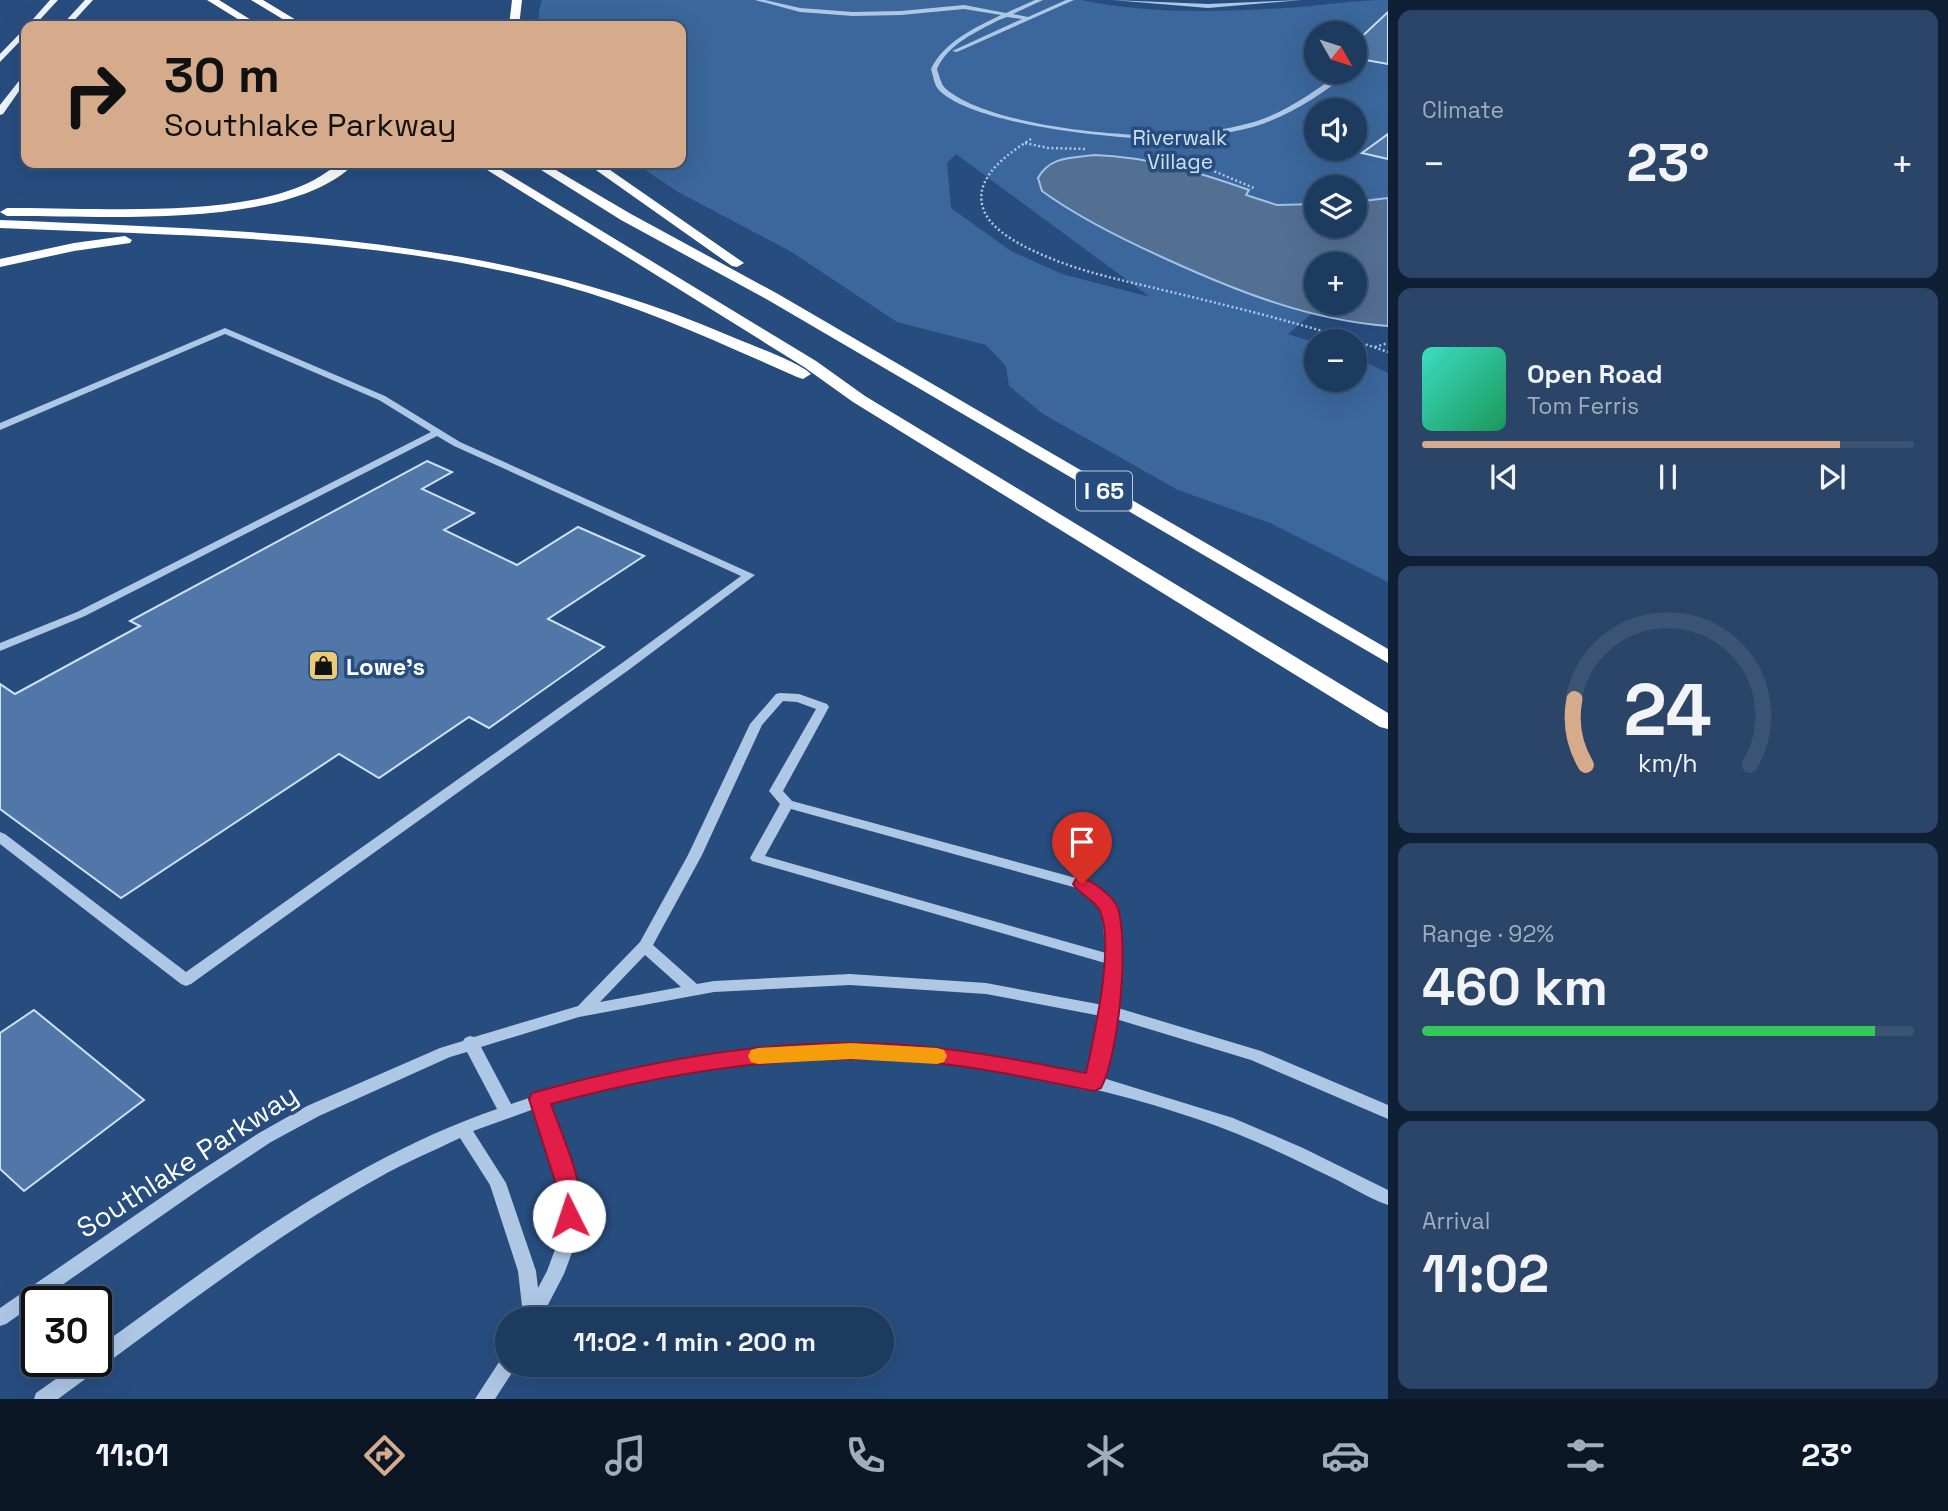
<!DOCTYPE html>
<html lang="en">
<head>
<meta charset="utf-8">
<style>
  :root { --surface:#1d3a5f; --page:#2a4568; --text:#f1f3f6; --muted:#a0adbd; --line:#3b5474; --accent:#d6ab8b }
  body { margin:0; font-family:"Space Grotesk",sans-serif; background:var(--page); color:var(--text); height:100vh; display:flex; flex-direction:column; font-size:26px; white-space:nowrap }
  * { box-sizing:border-box; margin:0 }
  p { font-size:23px; color:var(--muted) }
  .icon { flex:none; width:38px; height:38px; fill:none; stroke:currentColor; stroke-width:2; stroke-linecap:round; stroke-linejoin:round }
  .map { position:relative; flex:1; overflow:hidden }
  .drawer { display:flex; flex-direction:column; gap:10px; padding:10px; background:#102034; width:560px }
  .drawer>* { flex:none }
  .hud { position:absolute; left:21px; top:21px; width:665px; height:147px; border-radius:14px; box-shadow:0 7px 28px #0002,0 0 0 2px var(--line); background:#d6ab8b; color:#111; overflow:hidden }
  .needle { width:46px; rotate:129deg }
  .controls { position:absolute; left:1304px; top:21px; display:grid; gap:14px }
  .controls a { display:grid; place-items:center; width:63px; height:63px; border-radius:50%; background:var(--surface); box-shadow:0 7px 28px #0002,0 0 0 2px var(--line); font-size:35px }
  .speed { position:absolute; left:21px; top:1286px; display:flex; gap:14px; font-size:35px; font-weight:700; text-align:center }
  .speed>* { display:grid; place-content:center; width:91px; height:91px; border-radius:50%; background:var(--surface); box-shadow:0 7px 28px #0002,0 0 0 2px var(--line); line-height:1 }
  .speed .limit { border:4px solid #111; border-radius:10px; background:#fff; color:#111 }
  .pin { position:absolute; display:grid; place-items:center; width:60px; height:60px; color:#fff; margin:-72px -30px; border-radius:50% 50% 50% 0; rotate:-45deg; box-shadow:0 0 7px #0007 }
  .pin .icon { rotate:45deg }
  .me { position:absolute; width:77px; margin:-38px; rotate:356deg; stroke-linejoin:round; filter:drop-shadow(0 0 5px #0008) }
  .turn { display:flex; align-items:center; gap:24px; height:147px; padding:0 28px; font-size:32px }
  .turn .icon { width:91px; height:91px; stroke-width:2.5 }
  .turn b { display:block; font-size:49px; line-height:60px }
  .big { font-size:52px; font-weight:600; line-height:1.1 }
  .drawer .tile { flex:1; display:flex; flex-direction:column; justify-content:center; gap:10px; min-width:0; padding:0 24px; border-radius:14px; background:var(--page) }
  .drawer .dial { align-items:center; gap:0 }
  .dial svg { height:182px; overflow:visible; fill:none; stroke:var(--line); stroke-width:7; stroke-linecap:round; text-anchor:middle }
  .dial text { fill:var(--text); stroke:none }
  .song { display:flex; align-items:center; gap:21px }
  .cover { width:84px; height:84px; border-radius:10px; background:linear-gradient(135deg,hsl(170 70% 55%),hsl(150 70% 35%)) }
  .played { height:7px; border-radius:4px; background:linear-gradient(90deg,var(--accent) 85%,var(--line) 85%) }
  .keys { display:flex; justify-content:space-around; direction:ltr }
  .heat { display:flex; justify-content:space-between; align-items:center; font-size:38px; direction:ltr }
  .charge { height:10px; border-radius:5px; background:linear-gradient(90deg,#34c759 92%,var(--line) 0) }
  .trip { position:absolute; left:495px; top:1307px; width:399px; height:70px; border-radius:35px; background:var(--surface); box-shadow:0 7px 28px #0002,0 0 0 2px var(--line); font-weight:600; line-height:70px; text-align:center }
  .menu { display:flex; height:112px; justify-content:space-around; align-items:center; background:#0c1726; color:var(--muted) }
  .menu .icon { width:49px; height:49px }
  .menu .selected { color:var(--accent) }
  .menu b { font-size:32px; color:var(--text) }
  main { display:flex; flex:1; min-height:0 }
  .map>svg:first-child { display:block }
</style>
</head>
<body>
<main>
<div class="map">
<svg width="1388" height="1399" viewBox="0 0 1388 1399">
  <rect width="100%" height="100%" fill="#274d7f"/>
  <path fill="#3b679c" fill-rule="evenodd" d="M542,0H1081C1148,14 1218,12 1286,8C1321,6 1353,0 1388,0V248L1354,264H1316V303H1324L1288,334L1316,343V380H1354L1355,357L1388,373V582L1270,523L1178,490L1043,414L1009,386L1006,366L986,345L897,322L790,251L678,192L635,163H681V26H539V11ZM1316,33H1354V72H1316ZM1316,110H1354V149H1316ZM956,154L1150,297L1062,274L1011,251L951,208L947,163ZM1316,187H1354V226H1316Z"/>
  <path fill="#536f92" stroke="#a2c1e6" stroke-width="2" fill-rule="evenodd" d="M1095,155C1149,157 1198,172 1249,190L1246,195L1277,205L1316,204V226H1354L1355,202L1388,198V326C1309,320 1236,291 1164,258C1122,239 1079,218 1042,191L1038,178C1050,156 1072,158 1095,155ZM1316,264H1354V303H1316Z"/>
  <path fill="#5077a7" stroke="#d0e1f4" stroke-width="2" d="M1388,12V64L1354,58V44Z
    M1388,134V159L1362,153Z
    M427,461L452,472L422,489L474,513L444,530L517,565L578,527L644,556L548,619L604,647L489,728L469,717L379,778L339,754L121,898L0,809V684L15,694L140,626L130,621Z
    M34,1010L144,1100L24,1191L0,1169V1033Z"/>
  <g fill="none" stroke-linecap="round" stroke-linejoin="round">
    <path stroke="#aec7e5" stroke-width="2.5" stroke-dasharray="2 2.5" stroke-linecap="butt" d="M1031,139C1009,153 973,177 983,208C990,231 1024,247 1045,256C1084,273 1126,281 1167,291C1242,309 1316,327 1388,352
      M1025,143L1048,148L1086,149
      M1154,154L1204,167L1254,188
      M1375,347L1388,343"/>
    <path fill="#aec7e5" fill-rule="evenodd" d="M755,0H765L800,8L853,12L901,11L964,5L1006,13L1035,0H1043L1013,14L1028,17L1066,0H1074L957,52L952,51L1022,19L1007,17L999,20C976,32 948,44 937,69C939,75 941,84 945,88C986,125 1117,137 1171,135C1197,134 1224,130 1250,123C1284,114 1313,92 1342,72H1349C1322,95 1287,117 1253,127C1226,134 1197,138 1169,139C1120,140 970,125 938,89C934,84 933,75 931,69C944,42 974,28 1001,15L964,9L901,15L853,16L800,12Z
      M1112,0L1208,4L1302,0L1208,8Z
      M1354,60L1357,59L1360,61L1354,65Z
      M225,328L385,396L460,442L755,575L630,669L191,984L186,986L181,984L0,844V832L5,834L186,972L622,663L741,576L454,446L437,436L85,616L0,651V643L77,612L431,432L379,400L225,334L0,430V423Z
      M780,693L799,694L827,704L829,707L783,791L792,801L1087,881L1115,907L1121,944L1118,1008L1261,1051L1388,1105V1119L1251,1060L1116,1019L1103,1078L1233,1118L1303,1148L1388,1190V1205C1368,1198 1350,1186 1331,1177C1288,1156 1245,1135 1200,1120C1045,1067 888,1048 725,1067C666,1074 605,1085 549,1104L578,1194L577,1239L564,1274L540,1320H521L523,1315L518,1271L490,1185L460,1138C433,1151 404,1163 378,1178C265,1241 163,1323 58,1399H34L36,1393L80,1362H96V1349C222,1258 349,1160 497,1109L467,1052L450,1057L319,1116L271,1142L203,1187L6,1324L0,1326V1308L191,1177L259,1133L307,1106L440,1048L463,1041L465,1038L470,1036L474,1037L578,1006L640,942L688,855L750,724L776,694ZM783,701L797,702L816,709L769,791L780,804L750,858L752,861L1105,963L1103,1005L986,983L850,974L714,981L697,984L653,945L702,855L762,725ZM791,809L1077,888L1101,909L1106,953L765,856ZM645,955L681,987L600,1002ZM850,985L986,994L1101,1016L1088,1075L996,1057L889,1047L782,1048L676,1060L572,1083L542,1094H533L532,1097L511,1104L481,1047L579,1017L714,992ZM534,1109L562,1194L559,1239L547,1271L538,1288L536,1271L506,1183L473,1131Z
      M508,1357V1365H517L495,1399H475L501,1359Z"/>
    <path fill="#eef4fd" fill-rule="evenodd" d="M50,0H58L34,26L26,27Z
      M85,0H93L69,26H61Z
      M26,27V35L0,62V54Z
      M26,72V81L3,114L0,115V105Z"/>
    <path fill="#fff" fill-rule="evenodd" d="M207,0H219L261,26H249Z
      M251,0H263L306,26H294Z
      M512,0H522L519,26H509Z
      M341,163H355C290,231 97,215 7,216L0,212L7,208C92,207 239,220 314,180C323,175 332,168 341,163Z
      M476,163H490L816,361L865,396L1388,713V729L1380,727L853,402L804,367Z
      M530,163H544L631,214L778,294L1388,649V663L768,300L621,220Z
      M586,163H600L744,263L737,267L732,266Z
      M0,220C254,231 491,233 730,336C748,344 800,362 811,374L803,379L797,377C720,343 643,307 561,285C379,236 187,236 0,228Z
      M125,236L132,240L130,243L74,251L0,267V259L74,243Z"/>
  </g>
  <path fill="#e11d48" stroke="#92132f" stroke-width="2" d="M1082,878C1093,881 1114,897 1118,908C1129,946 1119,1054 1101,1088L1094,1091C1034,1079 975,1066 915,1061C792,1052 669,1072 551,1104C561,1134 591,1194 577,1223L569,1226L561,1223L558,1216L559,1194L529,1099L532,1093L539,1091C661,1058 790,1034 918,1046C974,1051 1030,1062 1086,1073C1094,1036 1115,946 1100,911C1095,900 1079,894 1073,884L1076,879Z"/>
  <path fill="#f59e0b" d="M851,1043L937,1048L944,1050L947,1056L944,1062L937,1064L851,1059L758,1064L751,1062L748,1056L751,1050L758,1048Z"/>
  <defs>
    <symbol id="shop-square" viewBox="-11 -11 22 22"><rect x="-9" y="-9" width="18" height="18" rx="4" fill="#edca74" stroke="#274d7f"/><path d="M-5-2.5h2.3a2.7 3.5 0 0 1 5.4 0H5L5.5 6h-11ZM-1.5-2.5h3a1.5 2.3 0 0 0-3 0Z" fill="#111"/></symbol>
  </defs>
  <g fill-rule="evenodd">
    <use href="#shop-square" x="306" y="648" width="35" height="35"/>
  </g>
  <g text-anchor="middle" dominant-baseline="central" stroke-width="7" stroke-linejoin="round" paint-order="stroke">
    <g font-size="21" fill="#d0e1f4" stroke="#274d7f">
      <text x="1180" y="137">Riverwalk<tspan x="1180" dy="24">Village</tspan></text>
    </g>
    <rect fill="#274d7f" stroke="#becad9" stroke-width="2" x="1076" y="471.5" width="56" height="39" rx="5"/>
    <g font-size="23" font-weight="bold" fill="#fff">
      <text x="1104" y="491">I 65</text>
    </g>
    <g font-size="24" font-weight="bold" fill="#fff" stroke="#274d7f" text-anchor="start">
      <text x="346" y="666">Lowe's</text>
    </g>
    <g font-size="28" fill="#fff" stroke="#274d7f">
      <text transform="translate(187 1161) rotate(-33)">Southlake Parkway</text>
    </g>
  </g>
</svg>
<div class="controls">
<a><svg class="needle" viewBox="-14 -14 28 28"><path d="M0-13l5 13h-10z" fill="#e53935"/><path d="M0 13l5-13h-10z" fill="#a0adbd"/></svg></a>
<a><svg class="icon" aria-label="sound" viewBox="0 0 24 24"><path d="M4 9h4l5-4v14l-5-4H4zM17 9q2 3 0 6"/></svg></a>
<a><svg class="icon" aria-label="layers" viewBox="0 0 24 24"><path d="M12 4l9 5-9 5-9-5zM3 14l9 5 9-5"/></svg></a>
<a>+</a>
<a>−</a>
</div>
<div class="speed"><div class="limit">30</div></div>
<div class="pin" style="left:1082px;top:884px;background:#d93025"><svg class="icon" aria-label="arrive" viewBox="0 0 24 24"><path d="M6 21V4h12l-3 4 3 4H6"/></svg></div>
<svg class="me" style="left:569px;top:1216px" viewBox="-20 -20 40 40"><circle r="19" fill="#fff"/><path d="M0-13L10 11 0 6-10 11z" fill="#e11d48"/></svg>
<div class="trip">11:02 · 1 min · 200 m</div>
<div class="hud">
<div class="turn"><svg class="icon" aria-label="right" viewBox="0 0 24 24"><path d="M7 20v-9h11M14 6l5 5-5 5"/></svg><div><b>30 m</b>Southlake Parkway</div></div>
</div>
</div>
<section class="drawer">
<div class="tile"><p>Climate</p>
<div class="heat"><a>−</a><b class="big">23°</b><a>+</a></div>
</div>
<div class="tile">
<div class="song"><i class="cover"></i><div><b>Open Road</b><p>Tom Ferris</p></div></div>
<div class="played"></div>
<div class="keys"><svg class="icon" aria-label="previous" viewBox="0 0 24 24"><path d="M18 5L8 12l10 7zM5 5v14"/></svg><svg class="icon" aria-label="pause" viewBox="0 0 24 24"><path d="M8 5v14M16 5v14"/></svg><svg class="icon" aria-label="next" viewBox="0 0 24 24"><path d="M6 5l10 7-10 7zM19 5v14"/></svg></div>
</div>
<div class="tile dial"><svg viewBox="0 0 100 80">
<path d="M14 69A42 42 0 1 1 86 69"/>
<path d="M14 69A42 42 0 0 1 9 40" stroke="#d6ab8b"/>
<text x="50" y="56" font-size="32" font-weight="700">24</text>
<text x="50" y="72" font-size="11">km/h</text>
</svg></div>
<div class="tile"><p>Range · 92%</p><b class="big">460 km</b><div class="charge"></div></div>
<div class="tile"><p>Arrival</p><b class="big">11:02</b></div>
</section>
</main>
<nav class="menu">
<b>11:01</b>
<svg class="icon selected" aria-label="directions" viewBox="0 0 24 24"><path d="M12 3l9 9-9 9-9-9zM9 14v-3h6M13 9l2 2-2 2"/></svg>
<svg class="icon" aria-label="music" viewBox="0 0 24 24"><path d="M9 18V5l10-2v13"/><circle cx="6" cy="18" r="3"/><circle cx="16" cy="16" r="3"/></svg>
<svg class="icon" aria-label="phone" viewBox="0 0 24 24"><path d="M5 4h4l2 5-3 2q2 4 5 5l2-3 5 2v4C11 20 4 13 5 4z"/></svg>
<svg class="icon" aria-label="climate" viewBox="0 0 24 24"><path d="M12 3v18M4 7l16 10M4 17L20 7"/></svg>
<svg class="icon" aria-label="car" viewBox="0 0 24 24"><path d="M5 17H2v-5l4-1 3-4h7l3 4 3 1v5h-3M9 17h6M6 11h13"/><circle cx="7" cy="17" r="2"/><circle cx="17" cy="17" r="2"/></svg>
<svg class="icon" aria-label="filters" viewBox="0 0 24 24"><path d="M4 7h16M4 17h16"/><circle cx="9" cy="7" r="2"/><circle cx="15" cy="17" r="2"/></svg>
<b>23°</b>
</nav>
</body>
</html>
